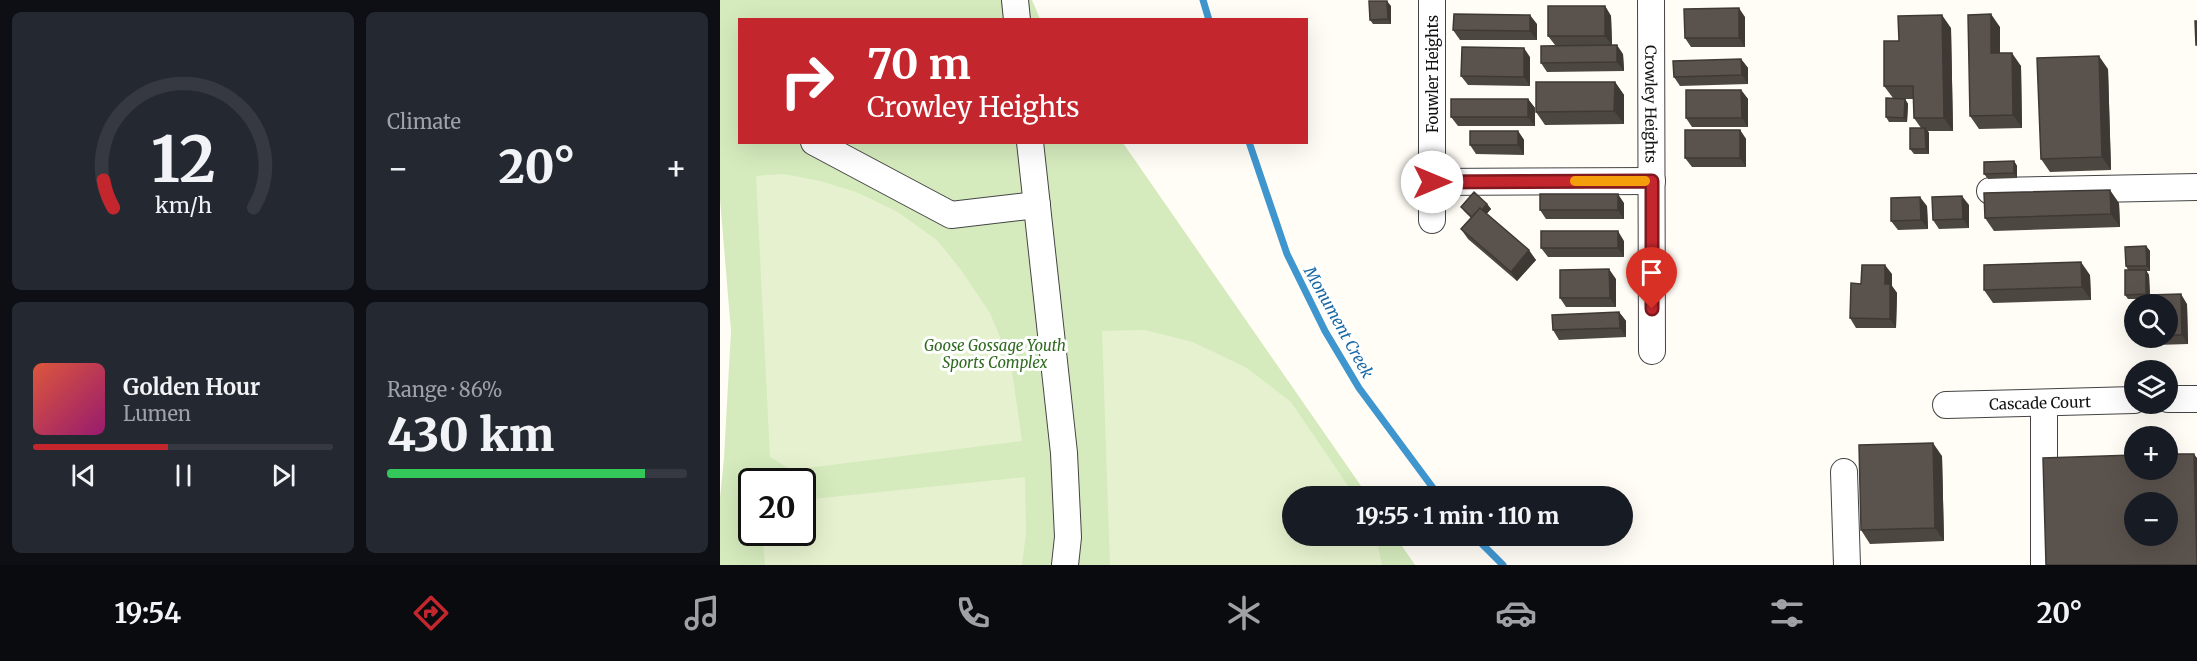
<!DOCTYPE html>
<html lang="en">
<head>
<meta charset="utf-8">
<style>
  :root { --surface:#171b24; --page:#242831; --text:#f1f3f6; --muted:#9ea1a6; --line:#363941; --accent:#c4262e }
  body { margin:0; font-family:Merriweather,serif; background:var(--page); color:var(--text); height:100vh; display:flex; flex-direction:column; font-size:22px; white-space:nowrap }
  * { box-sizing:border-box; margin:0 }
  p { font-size:20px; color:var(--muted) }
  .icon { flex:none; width:33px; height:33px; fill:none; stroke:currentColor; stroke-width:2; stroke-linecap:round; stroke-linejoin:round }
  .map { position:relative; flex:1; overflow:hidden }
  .panel { display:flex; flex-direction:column; gap:12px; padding:12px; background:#0d0f14; width:720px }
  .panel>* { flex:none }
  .banner { position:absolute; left:18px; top:18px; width:570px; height:126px; border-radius:0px; box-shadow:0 6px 24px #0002; background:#c4262e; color:#fff; overflow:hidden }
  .fabs { position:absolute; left:1404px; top:294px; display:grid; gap:12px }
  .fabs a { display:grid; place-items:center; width:54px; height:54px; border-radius:50%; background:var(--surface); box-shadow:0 6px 24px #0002; font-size:30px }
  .speed { position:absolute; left:18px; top:468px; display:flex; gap:12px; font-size:30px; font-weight:700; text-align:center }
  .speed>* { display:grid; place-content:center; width:78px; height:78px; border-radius:50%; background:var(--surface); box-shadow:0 6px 24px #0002; line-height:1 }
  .speed .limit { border:3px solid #111; border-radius:9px; background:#fff; color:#111 }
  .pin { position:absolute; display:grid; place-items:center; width:51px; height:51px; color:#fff; margin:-62px -26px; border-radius:50% 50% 50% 0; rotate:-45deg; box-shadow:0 0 6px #0007 }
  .pin .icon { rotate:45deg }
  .me { position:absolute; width:66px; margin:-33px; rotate:90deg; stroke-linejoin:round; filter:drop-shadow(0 0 4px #0008) }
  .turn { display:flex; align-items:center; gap:21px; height:126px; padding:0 30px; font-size:27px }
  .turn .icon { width:78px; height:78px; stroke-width:2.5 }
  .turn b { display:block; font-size:42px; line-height:51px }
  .big { font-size:45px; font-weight:800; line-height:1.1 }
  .panel .widget { flex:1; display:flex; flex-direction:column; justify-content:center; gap:9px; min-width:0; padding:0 21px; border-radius:9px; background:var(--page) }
  .panel .dial { align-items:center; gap:0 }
  .dial svg { height:156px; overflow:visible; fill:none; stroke:var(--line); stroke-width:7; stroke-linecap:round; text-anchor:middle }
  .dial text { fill:var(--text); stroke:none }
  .song { display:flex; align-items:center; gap:18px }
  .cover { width:72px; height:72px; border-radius:9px; background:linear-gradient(135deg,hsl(10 70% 55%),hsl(320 70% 35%)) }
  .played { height:6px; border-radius:3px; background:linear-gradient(90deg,var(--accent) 45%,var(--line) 45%) }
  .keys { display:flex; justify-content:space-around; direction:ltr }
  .heat { display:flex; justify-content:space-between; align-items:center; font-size:33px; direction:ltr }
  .charge { height:9px; border-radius:4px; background:linear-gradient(90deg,#34c759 86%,var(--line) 0) }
  .panel .tiles { flex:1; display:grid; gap:12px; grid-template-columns:repeat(2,1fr) }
  .trip { position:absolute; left:562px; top:486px; width:351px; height:60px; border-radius:30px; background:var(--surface); box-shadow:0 6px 24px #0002; font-weight:800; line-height:60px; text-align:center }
  .menu { display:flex; height:96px; justify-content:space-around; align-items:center; background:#090b0e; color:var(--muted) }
  .menu .icon { width:42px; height:42px }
  .menu .current { color:var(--accent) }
  .menu b { font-size:27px; color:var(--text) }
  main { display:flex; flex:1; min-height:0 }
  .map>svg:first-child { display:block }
</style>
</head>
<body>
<main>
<section class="panel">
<div class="tiles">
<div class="widget dial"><svg viewBox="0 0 100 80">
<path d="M14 69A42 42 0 1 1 86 69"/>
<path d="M14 69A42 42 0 0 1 9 55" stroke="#c4262e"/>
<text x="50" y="56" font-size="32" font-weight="700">12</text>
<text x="50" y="72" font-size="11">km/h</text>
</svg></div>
<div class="widget"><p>Climate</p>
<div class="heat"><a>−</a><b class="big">20°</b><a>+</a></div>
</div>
<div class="widget">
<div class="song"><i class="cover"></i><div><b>Golden Hour</b><p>Lumen</p></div></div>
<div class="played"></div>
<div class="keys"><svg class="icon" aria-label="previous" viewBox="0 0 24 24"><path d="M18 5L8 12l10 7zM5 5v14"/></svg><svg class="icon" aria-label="pause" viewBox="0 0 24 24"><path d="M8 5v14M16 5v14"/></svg><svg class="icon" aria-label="next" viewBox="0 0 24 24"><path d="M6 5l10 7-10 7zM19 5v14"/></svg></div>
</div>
<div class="widget"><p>Range · 86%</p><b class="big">430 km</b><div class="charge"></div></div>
</div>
</section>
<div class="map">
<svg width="1477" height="565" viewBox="0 0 1477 565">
  <rect width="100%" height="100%" fill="#fffdf5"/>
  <path fill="#d5ebbd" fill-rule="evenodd" d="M0,0H312L320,19L20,20V142L403,143L648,496H573V536H675L695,565H0V498L4,458L11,331L0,199ZM32,482H82V532H32Z"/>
  <path fill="#e6f2cf" d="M64,174L100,181L136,192L176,211L217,240L241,270L270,313L291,364L302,441L71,470L50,457L36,176Z
    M425,330L473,342L527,368L571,402L635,496H573V536H656L662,565H390L382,331Z
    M305,477L306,533L302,565H45L42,533L82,532L83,500Z"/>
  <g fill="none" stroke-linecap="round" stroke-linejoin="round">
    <path stroke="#3f96cf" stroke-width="7" d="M483,0L489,20
      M529,142L567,254L605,331L639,388L719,496
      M754,536L783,565"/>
    <defs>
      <g id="minor">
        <path d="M295,0L297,20"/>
        <path d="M712,0V220"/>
        <path id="s1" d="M931,0L932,351"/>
        <path d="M94,142L231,215L317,205"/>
        <path d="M310,142L344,453L348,537L345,565"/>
        <path d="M712,182L932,181"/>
        <path d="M1270,191L1477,187"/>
        <path d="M1448,399H1477"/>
        <path d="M1324,403V565"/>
        <path id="s2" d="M1226,405L1414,400"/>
        <path d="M1124,472L1127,565"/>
      </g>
    </defs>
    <use href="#minor" stroke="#444" stroke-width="28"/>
    <use href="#minor" stroke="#fff" stroke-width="26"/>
  </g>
  <path fill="#4d4742" d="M671,6V24H653L650,20Z
    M885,6L891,16L892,45H835L828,36Z
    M1025,17V47H971L965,38Z
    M817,24V40H740L733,30Z
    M1280,27V53L1301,66L1302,128L1259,129L1250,116Z
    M1231,28L1233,131H1208L1209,133V154H1194L1190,149L1201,128L1194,118V99H1185L1188,104L1187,122H1169L1166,117L1173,98L1164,86L1179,41Z
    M903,54L904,71L827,72L821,63Z
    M810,57V86L748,85L741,76Z
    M1021,59L1028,68V84L960,86L954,77Z
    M1388,69L1391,170L1330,172L1321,159Z
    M895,82L904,95V124L825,125L816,112Z
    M1021,90L1028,99V127H972L966,118Z
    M808,99L815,108V126H738L731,117Z
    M1020,130L1026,139V167H972L965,158Z
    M798,131L804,140V155L756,154L750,145Z
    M1294,161L1297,166V178L1268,179L1264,174Z
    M904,203V219H826L820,210Z
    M1399,203L1400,227L1274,231L1265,218Z
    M767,204L771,209L766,214L816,260L797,281L748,239L741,229L751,218L744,211L741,207Z
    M1249,205V228L1219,229L1213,220Z
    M1207,206L1208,229L1178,230L1171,221Z
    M904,241V257H828L821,248Z
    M1426,246L1430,251V271H1426L1429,275L1430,295L1467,304L1468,344L1436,345L1431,338H1448V304L1429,299H1408L1405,295L1408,270L1406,266Z
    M1172,274V286L1177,293L1176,328H1136L1130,318L1141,284Z
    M1370,275L1371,300L1273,303L1264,290Z
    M896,279V307H846L840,298Z
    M899,312L906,321V337L839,340L833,330Z
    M1222,456L1224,541L1150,544L1141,530Z"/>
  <path fill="#3f3936" d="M667,1L671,6V24L668,19Z
    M885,6L891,16L892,45L885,36Z
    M1019,8L1025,17V47L1019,38Z
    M1271,14L1280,27V66L1271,53Z
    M810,15L817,24V40L810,31Z
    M1222,15L1231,28L1233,131L1224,118Z
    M897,45L903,54L904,71L897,62Z
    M804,48L810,57V86L804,77Z
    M1292,53L1301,66L1302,128L1293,115Z
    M1379,56L1388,69L1391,170L1382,157Z
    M1021,59L1028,68V84L1022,75Z
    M895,82L904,95V124L894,111Z
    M1021,90L1028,99V127L1022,118Z
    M808,99L815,108V126L808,117Z
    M1185,99L1188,104L1187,122L1184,118Z
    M1205,128L1209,133V154L1206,149Z
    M1020,130L1026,139V167L1020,158Z
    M798,131L804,140V155L798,145Z
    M1294,161L1297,166V178L1294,173Z
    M1390,190L1399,203L1400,227L1391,214Z
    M898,194L904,203V219L898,210Z
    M1242,196L1249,205V228L1243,219Z
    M1200,197L1207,206L1208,229L1201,220Z
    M767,204L771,209L758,224L754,219Z
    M898,231L904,241V257L898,248Z
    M1426,246L1430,251V271L1427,266Z
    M809,250L816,260L797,281L791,272Z
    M1361,262L1370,275L1371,300L1362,287Z
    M1165,265L1172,274V286L1177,293L1176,328L1170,319L1165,284Z
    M889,269L896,279V307L890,298Z
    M1426,270L1429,275L1430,299L1426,294Z
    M1461,294L1467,304L1468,344L1462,335Z
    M899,312L906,321V337L900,328Z
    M1213,443L1222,456L1224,541L1215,528Z
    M1474,454L1477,458V565Z"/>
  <path fill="#5a524d" stroke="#3f3936" stroke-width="1.5" fill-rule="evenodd" d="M649,1H667L668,19L650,20Z
    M828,6H885V36H828Z
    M1019,8V38H965L964,9Z
    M734,14L810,15V31L733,30Z
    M1271,14V53H1292L1293,115L1250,116L1248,15Z
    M1222,15L1224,118H1194L1193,86H1164V41H1179L1178,16Z
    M1475,21H1477V45H1476Z
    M897,45V62L821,63V46Z
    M742,47L804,48V77L741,76Z
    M1379,56L1382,157L1321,159L1317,58Z
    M1021,59L1022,75L954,77L953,61Z
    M816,82H895L894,111L816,112Z
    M966,90H1021L1022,118H966Z
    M1166,98L1185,99L1184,118L1166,117Z
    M731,99H808V117H731Z
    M1190,128H1205L1206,149H1190Z
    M965,130H1020V158H965Z
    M750,131H798V145H750Z
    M1294,161V173L1264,174V162Z
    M1390,190L1391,214L1265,218L1264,193Z
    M754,192L767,204L762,210L760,208L752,217L741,207Z
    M820,194H898V210H820Z
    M1242,196L1243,219L1213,220L1212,197Z
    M1200,197L1201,220L1171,221V198Z
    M760,208L809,250L791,272L741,229Z
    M821,231H898V248H821Z
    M1426,246L1427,266H1406L1405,247Z
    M1361,262L1362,287L1264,290V265Z
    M1142,265H1165V284H1170V319L1130,318L1131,283L1141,284Z
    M889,269L890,298H840V270Z
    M1405,270H1426V294L1405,295Z
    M1461,294L1462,335H1448V304H1429V295Z
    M899,312L900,328L833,330L832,315Z
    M1213,443L1215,528L1141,530L1139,445Z
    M1448,454H1474L1477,565H1326L1323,458L1414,455V470H1448ZM1414,502H1448V536H1414Z"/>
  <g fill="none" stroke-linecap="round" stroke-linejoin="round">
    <defs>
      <path id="route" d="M712,182L932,181V309"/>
    </defs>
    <use href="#route" stroke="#7f191e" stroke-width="15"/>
    <use href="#route" stroke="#c4262e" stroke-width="10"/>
    <path stroke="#f59e0b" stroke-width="10" d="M855,181H925"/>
  </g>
  <g text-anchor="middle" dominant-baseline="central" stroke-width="6" stroke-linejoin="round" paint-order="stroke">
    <g font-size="15" fill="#111" stroke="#fff">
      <text transform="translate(712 74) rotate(-90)">Fouwler Heights</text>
      <text stroke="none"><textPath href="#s1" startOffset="104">Crowley Heights</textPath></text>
      <text stroke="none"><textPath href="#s2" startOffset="94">Cascade Court</textPath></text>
    </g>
    <g font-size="15" font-style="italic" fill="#2f6b1f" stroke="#fff">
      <text x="275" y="345">Goose Gossage Youth<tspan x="275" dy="17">Sports Complex</tspan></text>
    </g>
    <g font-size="16" font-style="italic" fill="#1768a6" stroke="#fff">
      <text transform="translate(619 322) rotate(61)">Monument Creek</text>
    </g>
  </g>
</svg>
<div class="fabs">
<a><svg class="icon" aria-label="search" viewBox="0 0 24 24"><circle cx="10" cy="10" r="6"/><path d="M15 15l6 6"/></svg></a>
<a><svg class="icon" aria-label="layers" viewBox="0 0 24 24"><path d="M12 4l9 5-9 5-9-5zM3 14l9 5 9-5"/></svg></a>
<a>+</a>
<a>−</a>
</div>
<div class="speed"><div class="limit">20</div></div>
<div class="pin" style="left:932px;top:309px;background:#d93025"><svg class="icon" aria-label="arrive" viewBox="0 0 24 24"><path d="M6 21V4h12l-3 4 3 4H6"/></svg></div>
<svg class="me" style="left:712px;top:182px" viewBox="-20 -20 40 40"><circle r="19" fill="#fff"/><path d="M0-13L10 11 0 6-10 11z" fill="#c4262e"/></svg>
<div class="trip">19:55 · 1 min · 110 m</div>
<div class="banner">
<div class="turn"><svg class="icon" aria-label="right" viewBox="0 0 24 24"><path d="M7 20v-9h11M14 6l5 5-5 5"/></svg><div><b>70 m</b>Crowley Heights</div></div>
</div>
</div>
</main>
<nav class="menu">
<b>19:54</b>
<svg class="icon current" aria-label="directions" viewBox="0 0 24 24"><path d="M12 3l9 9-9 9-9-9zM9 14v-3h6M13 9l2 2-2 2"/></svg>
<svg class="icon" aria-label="music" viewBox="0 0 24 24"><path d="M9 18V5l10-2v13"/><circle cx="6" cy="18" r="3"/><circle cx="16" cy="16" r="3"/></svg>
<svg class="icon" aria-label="phone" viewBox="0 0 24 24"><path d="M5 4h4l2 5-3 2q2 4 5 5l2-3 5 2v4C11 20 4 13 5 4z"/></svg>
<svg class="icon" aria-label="climate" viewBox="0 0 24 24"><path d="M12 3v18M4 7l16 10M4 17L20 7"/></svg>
<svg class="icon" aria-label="car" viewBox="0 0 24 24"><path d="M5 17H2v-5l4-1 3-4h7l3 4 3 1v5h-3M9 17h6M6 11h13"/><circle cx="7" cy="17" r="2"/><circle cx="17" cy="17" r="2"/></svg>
<svg class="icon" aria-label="filters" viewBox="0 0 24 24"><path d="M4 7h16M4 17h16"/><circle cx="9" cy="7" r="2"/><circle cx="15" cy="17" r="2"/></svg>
<b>20°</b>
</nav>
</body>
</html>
